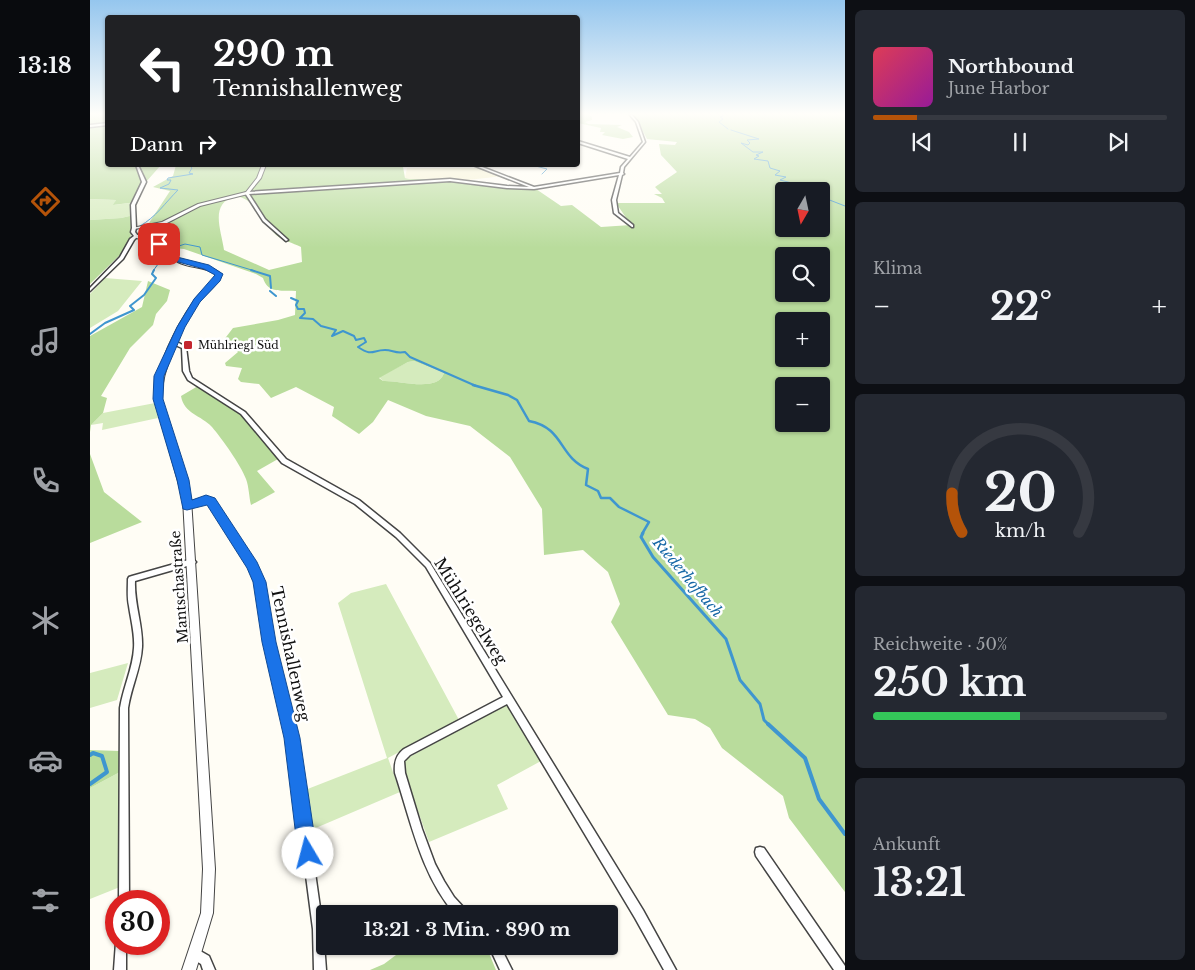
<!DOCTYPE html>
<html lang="de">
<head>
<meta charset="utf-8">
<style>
  :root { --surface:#171b24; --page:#242831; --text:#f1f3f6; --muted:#9ea1a6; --line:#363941; --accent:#b45309 }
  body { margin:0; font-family:"Libre Baskerville",serif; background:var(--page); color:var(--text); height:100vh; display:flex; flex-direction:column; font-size:19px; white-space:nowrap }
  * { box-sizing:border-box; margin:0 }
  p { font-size:16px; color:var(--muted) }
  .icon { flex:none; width:28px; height:28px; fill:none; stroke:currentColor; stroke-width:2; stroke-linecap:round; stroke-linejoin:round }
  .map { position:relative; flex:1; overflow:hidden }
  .panel { display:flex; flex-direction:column; gap:10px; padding:10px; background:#0d0f14; width:350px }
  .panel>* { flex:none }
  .banner { position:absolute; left:15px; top:15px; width:475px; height:152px; border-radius:5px; box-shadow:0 1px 4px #0004; background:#202124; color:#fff; overflow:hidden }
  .needle { width:32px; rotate:189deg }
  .fabs { position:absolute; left:685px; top:182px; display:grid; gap:10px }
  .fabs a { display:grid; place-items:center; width:55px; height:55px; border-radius:5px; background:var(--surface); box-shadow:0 1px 4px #0004; font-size:25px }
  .speed { position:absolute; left:15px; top:890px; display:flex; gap:10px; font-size:25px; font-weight:700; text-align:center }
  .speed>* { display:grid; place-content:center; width:65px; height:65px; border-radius:50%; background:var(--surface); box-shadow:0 1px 4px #0004; line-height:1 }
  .speed .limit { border:8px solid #d22; background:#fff; color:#111 }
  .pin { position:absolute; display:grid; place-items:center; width:42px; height:42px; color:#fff; margin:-21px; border-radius:10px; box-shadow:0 2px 8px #0006 }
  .me { position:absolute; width:55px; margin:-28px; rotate:352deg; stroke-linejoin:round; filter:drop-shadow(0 0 4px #0008) }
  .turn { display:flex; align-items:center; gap:18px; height:105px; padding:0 25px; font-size:22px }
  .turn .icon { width:65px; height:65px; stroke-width:2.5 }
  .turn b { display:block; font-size:35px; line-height:42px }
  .then { display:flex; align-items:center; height:48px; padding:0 25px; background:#0003; gap:10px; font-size:19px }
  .big { font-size:38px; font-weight:800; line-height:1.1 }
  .panel .card { flex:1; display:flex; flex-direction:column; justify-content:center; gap:8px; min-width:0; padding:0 18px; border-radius:8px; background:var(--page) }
  .panel .dial { align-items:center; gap:0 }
  .dial svg { height:130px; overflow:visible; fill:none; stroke:var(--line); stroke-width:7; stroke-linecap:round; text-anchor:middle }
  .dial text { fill:var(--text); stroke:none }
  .song { display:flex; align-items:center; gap:15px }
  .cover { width:60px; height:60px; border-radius:8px; background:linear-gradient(135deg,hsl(350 70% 55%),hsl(300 70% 35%)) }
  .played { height:5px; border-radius:2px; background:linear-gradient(90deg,var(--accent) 15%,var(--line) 15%) }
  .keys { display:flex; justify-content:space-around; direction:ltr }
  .heat { display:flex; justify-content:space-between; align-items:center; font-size:28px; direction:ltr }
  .charge { height:8px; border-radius:4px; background:linear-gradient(90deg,#34c759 50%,var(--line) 0) }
  .trip { position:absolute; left:226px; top:905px; width:302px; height:50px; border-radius:5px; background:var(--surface); box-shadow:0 1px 4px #0004; font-weight:800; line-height:50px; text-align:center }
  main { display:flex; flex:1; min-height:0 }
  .menu { display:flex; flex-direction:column; width:90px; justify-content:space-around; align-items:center; background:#090b0e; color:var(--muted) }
  .menu .icon { width:35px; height:35px }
  .menu .selected { color:var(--accent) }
  .menu b { font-size:22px; color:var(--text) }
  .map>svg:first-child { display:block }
</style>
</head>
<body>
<main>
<nav class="menu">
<b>13:18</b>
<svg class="icon selected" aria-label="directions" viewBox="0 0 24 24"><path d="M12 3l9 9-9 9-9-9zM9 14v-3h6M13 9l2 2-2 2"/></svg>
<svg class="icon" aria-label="music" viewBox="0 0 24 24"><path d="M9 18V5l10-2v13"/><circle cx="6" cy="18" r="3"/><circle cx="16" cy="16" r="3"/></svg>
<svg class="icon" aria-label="phone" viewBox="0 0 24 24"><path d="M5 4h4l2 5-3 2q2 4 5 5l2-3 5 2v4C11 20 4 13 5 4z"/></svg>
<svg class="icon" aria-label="climate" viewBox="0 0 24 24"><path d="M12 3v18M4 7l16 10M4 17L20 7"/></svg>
<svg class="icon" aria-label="car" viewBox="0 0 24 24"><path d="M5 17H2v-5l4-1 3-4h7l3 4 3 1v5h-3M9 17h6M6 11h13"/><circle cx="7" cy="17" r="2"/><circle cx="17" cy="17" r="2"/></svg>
<svg class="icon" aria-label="filters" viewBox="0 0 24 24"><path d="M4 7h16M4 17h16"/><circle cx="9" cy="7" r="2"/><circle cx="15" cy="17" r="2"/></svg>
</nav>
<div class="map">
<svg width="755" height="970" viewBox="0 0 755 970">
  <rect width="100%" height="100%" fill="#fffdf5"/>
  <path fill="#f6f3d4" d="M317,168H390L413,176L378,180L319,179L315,178Z"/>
  <path fill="#d5ebbd" d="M0,199L26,200L24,205L47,202L44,215L31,218L0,220Z
    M15,278L52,281L28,311L0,328V294Z
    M324,361L354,373C348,393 309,380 293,381L289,377L318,362Z
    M65,403L68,418L12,430L13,423L1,425L13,413Z
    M296,584L369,720L298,758L310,792L221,830L215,790L297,758L248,603L261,593Z
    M38,663L27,700L0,708V673Z
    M414,705H419L451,761L407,785L418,809L339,842L314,772V760Z
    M30,772V887L0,899V788Z"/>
  <path fill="#b9dc9c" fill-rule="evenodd" d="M0,113H17L18,165H71L48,191L47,202L23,205L26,200L0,199Z
    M488,113H498L502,117V120L495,122L498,124L532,125L527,127L539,132L543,137L533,139L512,135L515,132H510L511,128L488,123Z
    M533,113H755V892L699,818L693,796L632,748L620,728L605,719L578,715L521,622L530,604L518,572L493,550L454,555L452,509L420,457L380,426L336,416L298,400L283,422L269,434L242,416L244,407L206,387L181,398L169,384L151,382L148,379L152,368L136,366L135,363L148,352L133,341L143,328L188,320L205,315L206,291C192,290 178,294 173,278L166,274L94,249L83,248L81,228L74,224L59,223L80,191L63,187L83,176L86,165H304L313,167L315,178L319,179H348L417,188L446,189L471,206L482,205L511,227L541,225L526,203H575L572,198L564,194H572L565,187L587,172L571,155L569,144L585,145L587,142L557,139L547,120ZM694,191H731V229H694ZM146,196C167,200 173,222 186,235C192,240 203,243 211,247L212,262L179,270L134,250C131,229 119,203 146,196ZM694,256H731V294H694ZM694,321H731V359H694ZM324,361L354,373C348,393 309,380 293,381L289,378L318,362ZM694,386H731V424H694Z
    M44,215L39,246L0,284V220L31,218Z
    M58,281L80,290L77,301L66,314L63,325L40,348L11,396L17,398L13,413L1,425L0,432V336L52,307Z
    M108,386L151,415L188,459L167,471L185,492L161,505C159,497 159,487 156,479C151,465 132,439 122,427C111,415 94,414 91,396Z
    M0,454L14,492L52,522L0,543Z
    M0,750L30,751V772L0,788Z
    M318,946H396L406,970H280L294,964Z"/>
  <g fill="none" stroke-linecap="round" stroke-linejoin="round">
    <path stroke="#3f96cf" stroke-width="1" d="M631,113L633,116L630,117L633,119L629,122L638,129
      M642,113L645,115
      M641,130L669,139L657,140L660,143L658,145L651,143L663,152H673L666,155L669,156L664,159L678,161L680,168L690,171L685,175L696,177L690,180L706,184L700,185L725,191
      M442,165L457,169L452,174
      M731,194L738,196L737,199L755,206
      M50,226C66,217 75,203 88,190L70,188L79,184L81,180H77L78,178L103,174L99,173L102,168L99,165
      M48,228L45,233L52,236L64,235L70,242L89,246L71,260L63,271
      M89,246L95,244L110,247L112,255L165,271"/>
    <path stroke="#3f96cf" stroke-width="2" d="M161,270L180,276L181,288
      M180,291L186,296
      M201,298L208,301L206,305L208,309H214L215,313L210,318L223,319L231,326L246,330L242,336L253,331L264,336L266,340L274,338L276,342L268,347C283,357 282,350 295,350C303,350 305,354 315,352L320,357L386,386
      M0,334L15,323L44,310L40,306L54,295L66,278L62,274L64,270"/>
    <path stroke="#3f96cf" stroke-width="2.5" d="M383,385L418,395L427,400L439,421C475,428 468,457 498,469L496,485L508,491L511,498H520L529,507L559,522L552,534"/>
    <path stroke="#3f96cf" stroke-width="3" d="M553,533L551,537L563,557L636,639L650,680L670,704L674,720L679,725"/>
    <path stroke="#3f96cf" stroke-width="4" d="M678,724L715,758L729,799L755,834
      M0,755L3,753L12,756L17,772L0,784"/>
    <defs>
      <path id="minor" d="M540,115H542L548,122L555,142L534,167L533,173L534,174L532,175L526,200L528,213L543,225V227H542L524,213L522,200L529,175L444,189L417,188L360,181L159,194L175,219L197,239L198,240L196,241L173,221L155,193L157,192L360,179L417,186L439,187L383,165H387L444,187L530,173L531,167L538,159L488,143V141L540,157L553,142L546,122Z
        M18,123V125L0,127V125Z
        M46,165H48L56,182L45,205L46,228L45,232L48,236L44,240L33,259L0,291V288L30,257L40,239L44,236L41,232L42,228L41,205L52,182Z
        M83,342H87L96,347L99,371L102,378L155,412L196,459L269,500L310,533L340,563L553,910L586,970H574L545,918L417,704L320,755L314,761L315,773L332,829L345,864L354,881L364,897L376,910L377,914H365C331,875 321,821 305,773C304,763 306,755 314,749L413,697L336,567L306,537L265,504L192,463L151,414L98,380L93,371L92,348L83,344Z
        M115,498L123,499L165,564L173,582L183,642L206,738L233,929L236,970H224L223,929L198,738L175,642L165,582L159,567L119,503L115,502L97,507H95L94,505L95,503Z
        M102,559L104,560L106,562L104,564L45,581C44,604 53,625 52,647C51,668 41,687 38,708L39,901H29L30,708C33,688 43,668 44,648C45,634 41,620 39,606C37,597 38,588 38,579L39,577L42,576Z
        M670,847L674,848L755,966V970H744L666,856L665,852L666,848Z
        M26,942V944H36V970H24Z
        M399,946H410L422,970H410Z
        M105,948L119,956L125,970H113L111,964L101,958L99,954L101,950Z"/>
      <path id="tertiary" d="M172,165H176L171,178L158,194L110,206L75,224L44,229L42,228L72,222L108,204L156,192L167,178Z
        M44,235H48L81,247C82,251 83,255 86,257C99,268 118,263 131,274C127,286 117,292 109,301C91,324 72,370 71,399L101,499L125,869L123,913L106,970H92L111,913L113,869L93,499L65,399C66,366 85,328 104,301C111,291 122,286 126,274C109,263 85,271 77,249L44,237Z"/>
    </defs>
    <use href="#minor" stroke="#444" stroke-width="3"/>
    <use href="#tertiary" stroke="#444" stroke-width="2"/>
    <use href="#minor" fill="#fff" fill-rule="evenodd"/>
    <use href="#tertiary" fill="#fff" fill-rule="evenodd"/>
  </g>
  <linearGradient id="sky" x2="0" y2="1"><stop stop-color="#95c6ee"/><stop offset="0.46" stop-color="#fffefa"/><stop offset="1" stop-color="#fffefa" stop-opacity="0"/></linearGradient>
  <rect width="755" height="248" fill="url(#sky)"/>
  <path fill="#1a73e8" stroke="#114b97" d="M67,243L83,249L87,257L119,265L133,274L130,281L110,302L95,327L74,376L73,399L99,480L102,500L116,495L125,498L167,562L176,582L186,642L210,738L227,853L224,859L218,862L211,859L208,853L194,738L172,642L163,582L157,568L117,505L97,510L93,509L87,480L63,399L64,376L87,327L104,299L125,275L114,269L81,260L77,251L67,245Z"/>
  <rect fill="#c4262e" stroke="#fff" stroke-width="2" x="93" y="340" width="10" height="10" rx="2.5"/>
  <g text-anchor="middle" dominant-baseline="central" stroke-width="5" stroke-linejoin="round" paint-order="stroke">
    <g font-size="11" fill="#111" stroke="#fff" text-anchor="start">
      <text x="108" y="345">Mühlriegl Süd</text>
    </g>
    <g font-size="14" fill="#111" stroke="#fff">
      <text transform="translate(89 587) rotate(-94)">Mantschastraße</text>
    </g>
    <g font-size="15" font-style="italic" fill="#1768a6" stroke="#fff">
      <text transform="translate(598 577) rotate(50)">Riederhofbach</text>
    </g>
    <g font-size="16" fill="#111" stroke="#fff">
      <text transform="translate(381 611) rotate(58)">Mühlriegelweg</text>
      <text transform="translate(201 654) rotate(78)">Tennishallenweg</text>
    </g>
  </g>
</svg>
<div class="fabs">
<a><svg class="needle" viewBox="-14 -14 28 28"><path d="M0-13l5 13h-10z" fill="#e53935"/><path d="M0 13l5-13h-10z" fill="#9ea1a6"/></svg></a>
<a><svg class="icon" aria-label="search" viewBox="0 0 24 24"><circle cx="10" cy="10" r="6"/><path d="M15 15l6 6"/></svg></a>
<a>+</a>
<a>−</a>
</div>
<div class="speed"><div class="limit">30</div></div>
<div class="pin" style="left:69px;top:244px;background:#d93025"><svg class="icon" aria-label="arrive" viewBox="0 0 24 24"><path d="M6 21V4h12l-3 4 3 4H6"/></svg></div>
<svg class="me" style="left:218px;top:853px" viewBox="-20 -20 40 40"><circle r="19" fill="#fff"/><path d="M0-13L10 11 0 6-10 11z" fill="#1a73e8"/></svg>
<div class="trip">13:21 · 3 Min. · 890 m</div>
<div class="banner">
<div class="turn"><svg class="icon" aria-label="left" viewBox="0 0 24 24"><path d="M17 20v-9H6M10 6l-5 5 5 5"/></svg><div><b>290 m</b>Tennishallenweg</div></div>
<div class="then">Dann<svg class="icon" aria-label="right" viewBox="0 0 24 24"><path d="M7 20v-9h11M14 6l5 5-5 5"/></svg></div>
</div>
</div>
<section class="panel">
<div class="card">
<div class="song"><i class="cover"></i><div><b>Northbound</b><p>June Harbor</p></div></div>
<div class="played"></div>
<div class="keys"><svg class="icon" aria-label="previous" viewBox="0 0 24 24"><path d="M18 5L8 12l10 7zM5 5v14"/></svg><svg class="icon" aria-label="pause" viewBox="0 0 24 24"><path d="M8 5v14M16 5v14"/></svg><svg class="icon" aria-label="next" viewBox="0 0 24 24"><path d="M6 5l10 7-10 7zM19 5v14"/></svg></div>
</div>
<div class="card"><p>Klima</p>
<div class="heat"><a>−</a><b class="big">22°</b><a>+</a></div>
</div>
<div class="card dial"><svg viewBox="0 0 100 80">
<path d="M14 69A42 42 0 1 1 86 69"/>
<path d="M14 69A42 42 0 0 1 8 45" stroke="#b45309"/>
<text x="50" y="56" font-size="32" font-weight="700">20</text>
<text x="50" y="72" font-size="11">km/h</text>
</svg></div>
<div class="card"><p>Reichweite · 50%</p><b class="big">250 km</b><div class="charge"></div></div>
<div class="card"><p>Ankunft</p><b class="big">13:21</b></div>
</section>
</main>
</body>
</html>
